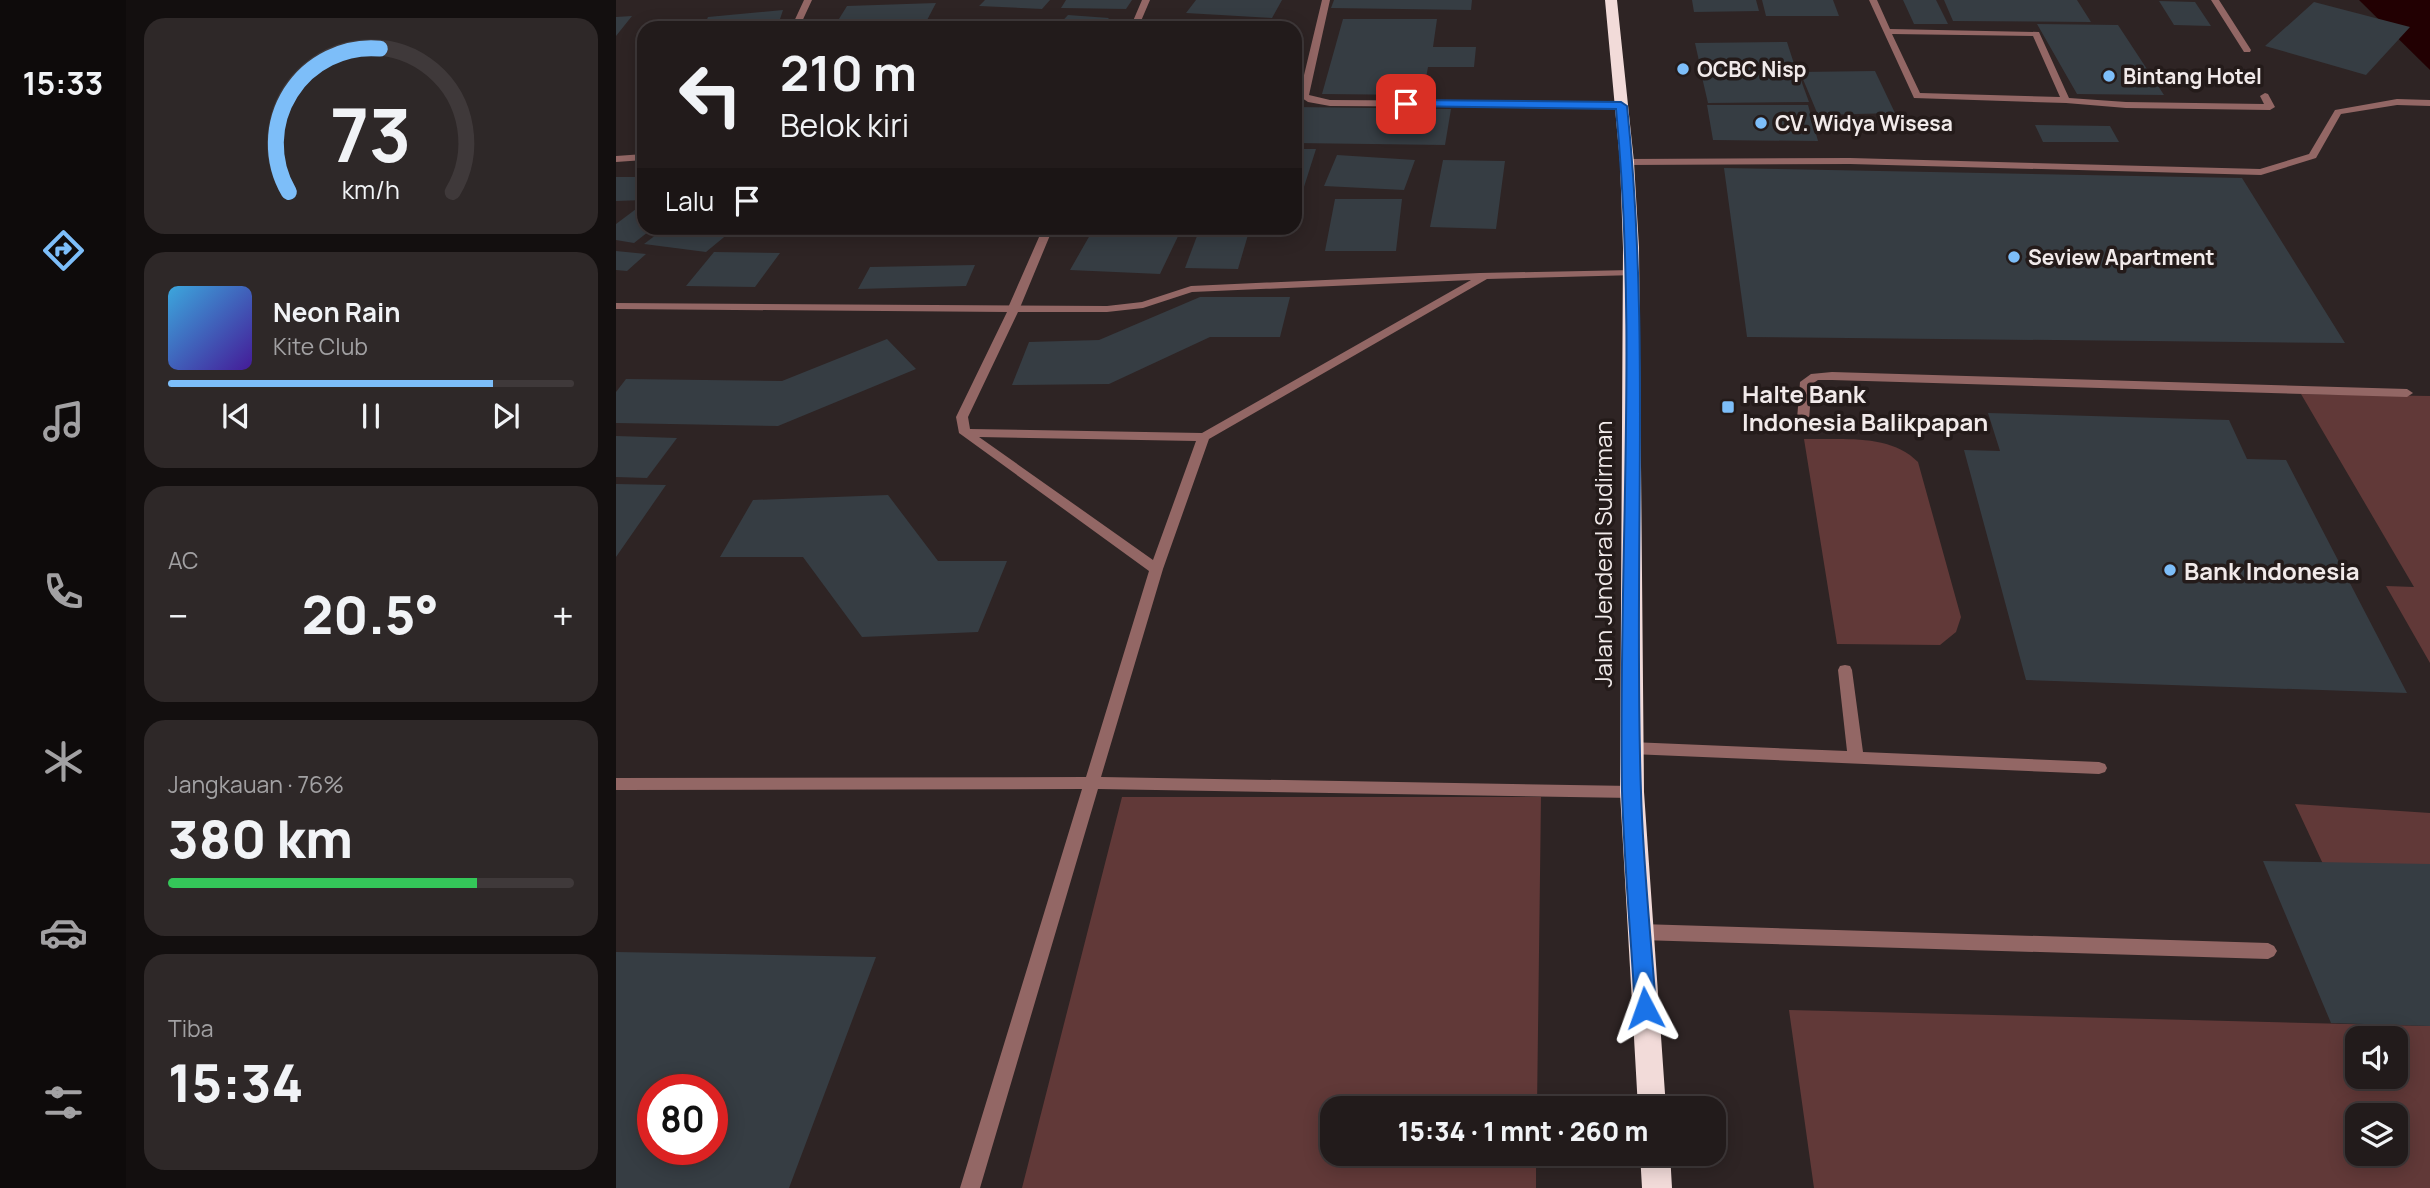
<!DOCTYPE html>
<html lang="id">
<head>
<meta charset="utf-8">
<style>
  :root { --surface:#221b1b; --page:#2e2828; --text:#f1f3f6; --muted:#a2a1a3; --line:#3f393a; --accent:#7dbef9 }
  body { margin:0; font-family:Manrope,sans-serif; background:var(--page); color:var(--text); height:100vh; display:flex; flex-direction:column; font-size:26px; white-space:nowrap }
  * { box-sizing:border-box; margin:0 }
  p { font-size:23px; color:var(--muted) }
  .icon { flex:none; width:38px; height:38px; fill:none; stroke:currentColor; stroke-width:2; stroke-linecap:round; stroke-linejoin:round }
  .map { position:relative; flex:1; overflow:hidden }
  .sheet { display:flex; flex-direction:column; gap:18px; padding:18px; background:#130f0f; width:490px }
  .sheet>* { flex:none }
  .hud { position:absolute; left:21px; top:21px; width:665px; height:214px; border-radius:21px; box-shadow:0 4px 18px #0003,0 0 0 2px var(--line); background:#221b1b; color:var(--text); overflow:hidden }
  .buttons { position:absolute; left:1729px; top:1026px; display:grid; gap:14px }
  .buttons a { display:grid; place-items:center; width:63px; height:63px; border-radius:14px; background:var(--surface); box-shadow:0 4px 18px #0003,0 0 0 2px var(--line); font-size:35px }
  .speed { position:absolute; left:21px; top:1074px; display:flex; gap:14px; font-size:35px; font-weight:700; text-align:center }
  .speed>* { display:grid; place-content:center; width:91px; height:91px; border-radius:50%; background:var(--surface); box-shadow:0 4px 18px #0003,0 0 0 2px var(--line); line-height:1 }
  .speed .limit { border:10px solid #d22; background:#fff; color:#111 }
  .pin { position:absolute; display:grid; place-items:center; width:60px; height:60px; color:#fff; margin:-30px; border-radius:14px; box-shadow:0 4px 10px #0006 }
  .me { position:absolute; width:77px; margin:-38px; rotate:356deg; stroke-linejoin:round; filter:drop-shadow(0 0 5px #0008) }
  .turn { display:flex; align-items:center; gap:24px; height:147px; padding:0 28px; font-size:32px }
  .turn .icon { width:91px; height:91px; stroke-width:2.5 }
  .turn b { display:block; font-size:49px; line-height:60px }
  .then { display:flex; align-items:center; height:66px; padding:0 28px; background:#0003; gap:14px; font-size:26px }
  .big { font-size:52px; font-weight:800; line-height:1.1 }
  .sheet .tile { flex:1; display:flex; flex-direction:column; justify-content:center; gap:10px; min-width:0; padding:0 24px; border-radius:21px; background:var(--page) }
  .sheet .dial { align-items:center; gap:0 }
  .dial svg { height:182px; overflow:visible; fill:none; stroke:var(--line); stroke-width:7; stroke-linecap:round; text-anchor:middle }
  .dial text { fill:var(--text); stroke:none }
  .song { display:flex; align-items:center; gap:21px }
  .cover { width:84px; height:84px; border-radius:10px; background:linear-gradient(135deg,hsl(200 70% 55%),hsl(260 70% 35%)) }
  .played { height:7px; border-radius:4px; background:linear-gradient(90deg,var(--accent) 80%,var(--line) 80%) }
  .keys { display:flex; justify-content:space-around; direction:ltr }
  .heat { display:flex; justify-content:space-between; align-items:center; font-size:38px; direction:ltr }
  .charge { height:10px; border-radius:5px; background:linear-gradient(90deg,#34c759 76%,var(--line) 0) }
  .trip { position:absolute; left:704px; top:1096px; width:406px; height:70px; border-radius:21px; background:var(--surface); box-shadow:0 4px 18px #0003,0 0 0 2px var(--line); font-weight:800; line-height:70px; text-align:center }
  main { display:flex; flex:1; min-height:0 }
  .tabs { display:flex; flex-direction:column; width:126px; justify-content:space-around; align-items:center; background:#0e0b0b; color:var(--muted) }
  .tabs .icon { width:49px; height:49px }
  .tabs .current { color:var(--accent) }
  .tabs b { font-size:32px; color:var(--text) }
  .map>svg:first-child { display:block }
</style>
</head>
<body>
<main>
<nav class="tabs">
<b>15:33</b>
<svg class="icon current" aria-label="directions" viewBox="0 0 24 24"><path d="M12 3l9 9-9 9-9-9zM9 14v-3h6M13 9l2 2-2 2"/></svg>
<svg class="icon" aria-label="music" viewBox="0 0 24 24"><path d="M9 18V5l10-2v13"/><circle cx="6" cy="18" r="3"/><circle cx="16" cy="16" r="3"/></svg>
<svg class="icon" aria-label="phone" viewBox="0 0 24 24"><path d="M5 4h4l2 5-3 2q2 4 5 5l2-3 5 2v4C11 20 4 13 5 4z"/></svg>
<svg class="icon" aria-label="climate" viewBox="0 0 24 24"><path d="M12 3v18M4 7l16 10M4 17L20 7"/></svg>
<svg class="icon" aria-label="car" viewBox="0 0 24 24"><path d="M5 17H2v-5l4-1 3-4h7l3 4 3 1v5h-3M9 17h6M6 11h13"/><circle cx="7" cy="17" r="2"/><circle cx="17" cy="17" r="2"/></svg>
<svg class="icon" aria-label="filters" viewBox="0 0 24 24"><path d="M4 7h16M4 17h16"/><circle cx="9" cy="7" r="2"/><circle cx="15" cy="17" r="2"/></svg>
</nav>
<section class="sheet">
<div class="tile dial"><svg viewBox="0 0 100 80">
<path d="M14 69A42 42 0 1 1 86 69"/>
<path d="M14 69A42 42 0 0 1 54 6" stroke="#7dbef9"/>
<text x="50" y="56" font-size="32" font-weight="700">73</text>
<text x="50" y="72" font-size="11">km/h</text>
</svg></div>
<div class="tile">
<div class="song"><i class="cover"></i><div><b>Neon Rain</b><p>Kite Club</p></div></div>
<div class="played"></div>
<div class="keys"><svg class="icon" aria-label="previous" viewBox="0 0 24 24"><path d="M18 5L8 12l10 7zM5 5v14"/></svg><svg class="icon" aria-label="pause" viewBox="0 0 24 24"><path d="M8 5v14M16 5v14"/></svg><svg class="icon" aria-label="next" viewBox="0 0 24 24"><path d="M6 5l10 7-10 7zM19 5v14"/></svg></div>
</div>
<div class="tile"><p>AC</p>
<div class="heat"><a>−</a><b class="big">20.5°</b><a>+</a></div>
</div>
<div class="tile"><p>Jangkauan · 76%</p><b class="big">380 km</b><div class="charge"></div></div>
<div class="tile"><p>Tiba</p><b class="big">15:34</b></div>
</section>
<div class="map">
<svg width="1814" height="1188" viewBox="0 0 1814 1188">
  <rect width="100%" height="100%" fill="#2e2424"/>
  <path fill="#613938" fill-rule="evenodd" d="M1685,394L1814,396V663L1770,586L1798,587Z
    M1188,439C1225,440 1274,433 1302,462L1345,617L1340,632L1324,645L1221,644Z
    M506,797H925L921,1108H716V1153H920V1188H406Z
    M1679,804L1814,813V865L1707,864Z
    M1173,1010L1814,1026V1188H1198ZM1741,1038H1780V1076H1741ZM1741,1115H1780V1153H1741Z"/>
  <path fill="#220002" d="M1743,0H1814V70Z"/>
  <path fill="#363d43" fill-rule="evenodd" d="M369,0H434L426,9L363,6Z
    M450,0H516L510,9L445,8Z
    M580,0H666L656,18L570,13Z
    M718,0H856L855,10L715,8Z
    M1076,0H1140L1143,11L1078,12Z
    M1146,0H1217L1223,16H1150Z
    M1287,0H1320L1332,24H1298Z
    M1328,0H1461L1475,22L1337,21Z
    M1543,1L1579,2L1595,26L1558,25Z
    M1698,2L1794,27L1750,75L1649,46Z
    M320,3L309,24L218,27L231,6Z
    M167,10L161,28H87L92,17Z
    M452,15L493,18L484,28H440Z
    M16,16L0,36V17Z
    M727,19H821L817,47H860L858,67H812L807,95L706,94Z
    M1421,24L1502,25L1548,95L1461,94Z
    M1171,42L1180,70H1085L1079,43Z
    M1259,71L1279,113L1202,115L1184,72Z
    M1182,72L1193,102L1092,103L1085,73Z
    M1091,105H1192L1202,141L1097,140Z
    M679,107L835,109L829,145L679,143Z
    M1419,125L1494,126L1503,142H1427Z
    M679,149H700L687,190H679Z
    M721,155L799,160L788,190L708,186Z
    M827,160L889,161L880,229L814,227Z
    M1108,168L1626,178L1729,343L1131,337Z
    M0,177H28V200L0,201Z
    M719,199H786L780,251H709Z
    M20,209L28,210V228H37L18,243L0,240V224Z
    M49,228H119L90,252L28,244Z
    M478,228H566L544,274L454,270Z
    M584,228H634L622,269L569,268Z
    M0,251L30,254L11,271L0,270Z
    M98,252L164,253L139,287L70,286Z
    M359,265L350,286L242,289L254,267Z
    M584,297H674L664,337H594L493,384L396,385L413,342L483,340Z
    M271,339L300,369L162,426L0,423V392L10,379L166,381Z
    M1372,413L1613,420L1631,459L1670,460L1791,693L1410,680L1348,450L1384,451Z
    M0,436L61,438L31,478L0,477Z
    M0,484L50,485L0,557Z
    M272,495L322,561H391L362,632L246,637L187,557H104L137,500Z
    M1647,861L1814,864V1026L1715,1023Z
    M0,952L260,957L173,1188H0ZM37,1090H96V1150H37Z"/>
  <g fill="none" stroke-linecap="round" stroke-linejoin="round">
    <path fill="#936765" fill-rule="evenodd" d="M706,0H714L693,95L714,100L1005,102L1010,105L1005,108L714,106L692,102L683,96Z
      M1253,0H1261L1274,29L1423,32L1453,98L1510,102L1648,104L1644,96L1649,93L1652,94L1659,107L1654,110L1510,108L1450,103L1298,98ZM1276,34L1417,36L1444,97L1304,93Z
      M1595,0H1603L1635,50L1634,52H1628Z
      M1781,99L1814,100V106L1781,105L1725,114L1700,158L1645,175L1234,164L1011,165L1006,162L1011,159L1234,158L1644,169L1693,154L1719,110Z
      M1016,270L1021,273L1020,275L871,279L593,439L547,569L485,777L1016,786L1022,787L1024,792L1022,797L1016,798L482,789L364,1188H344L466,789L0,790V778L470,777L533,571L343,433L340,417L391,312L0,309V303L491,306L526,302L575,286L864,273ZM855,280L586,433L354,429L352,417L402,312H491L527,308L576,292ZM363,437L580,441L537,560Z
      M1216,372L1791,389L1797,393L1791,397L1216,380H1202L1196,384L1193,419L1191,422H1183L1181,419L1184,382L1195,374Z
      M1229,665L1234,666L1236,670L1247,752L1483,762L1489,764L1491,768L1489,772L1483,774L1015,754L1010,752L1007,748L1010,744L1015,742L1231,751L1222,670L1224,666Z
      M1024,924L1652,943L1658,946L1661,951L1658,956L1652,959L1024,940L1018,937L1015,932L1018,927Z"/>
    <path fill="#936765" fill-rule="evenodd" d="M188,0H196L183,28H175Z
      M526,0H534L522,28H514Z
      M28,154V160L0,162V156Z
      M427,228H437L403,310L401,312H393L391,310Z"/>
    <path fill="#f2dbd9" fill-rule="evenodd" d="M989,0H1001L1018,162L1023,248L1028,792L1050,1108H1022L1004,792L1007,248L1004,162Z
      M1024,1153H1054L1056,1188H1026Z"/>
  </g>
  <path fill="#1a73e8" stroke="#114b97" stroke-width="2" d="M790,100L1005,102L1011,106C1035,333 1017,563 1025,792C1027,864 1035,936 1040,1008L1037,1014L1029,1017L1022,1014L1019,1008C1015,936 1008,863 1006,791C1002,564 1022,335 1000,109L787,106L785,104Z"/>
  <g fill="#7dbef9" stroke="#241b1a" stroke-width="2.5">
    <circle cx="1067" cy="69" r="7"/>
    <circle cx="1493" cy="76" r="7"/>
    <circle cx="1145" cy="123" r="7"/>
    <circle cx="1398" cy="257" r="7"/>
    <rect x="1105" y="400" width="14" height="14" rx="3.5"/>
    <circle cx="1554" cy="570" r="7"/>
  </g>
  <g text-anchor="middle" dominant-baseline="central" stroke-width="7" stroke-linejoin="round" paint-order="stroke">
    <g font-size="21" font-weight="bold" fill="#f1eaea" stroke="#241b1a" text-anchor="start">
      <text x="1081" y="69">OCBC Nisp</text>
      <text x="1507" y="76">Bintang Hotel</text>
      <text x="1159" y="123">CV. Widya Wisesa</text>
      <text x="1412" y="257">Seview Apartment</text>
    </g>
    <g font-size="24" font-weight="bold" fill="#f1eaea" stroke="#241b1a" text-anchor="start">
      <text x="1126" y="393">Halte Bank<tspan x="1126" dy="28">Indonesia Balikpapan</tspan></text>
      <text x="1568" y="570">Bank Indonesia</text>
    </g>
    <g font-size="24" fill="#f1eaea" stroke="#241b1a">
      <text transform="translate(986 554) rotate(-90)">Jalan Jenderal Sudirman</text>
    </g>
  </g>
</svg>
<div class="buttons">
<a><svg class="icon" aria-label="sound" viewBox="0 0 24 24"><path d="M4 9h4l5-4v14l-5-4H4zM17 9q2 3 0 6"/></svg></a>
<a><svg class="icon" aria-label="layers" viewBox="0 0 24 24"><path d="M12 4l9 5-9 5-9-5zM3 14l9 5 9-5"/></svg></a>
</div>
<div class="speed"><div class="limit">80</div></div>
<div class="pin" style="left:790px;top:104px;background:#d93025"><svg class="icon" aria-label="arrive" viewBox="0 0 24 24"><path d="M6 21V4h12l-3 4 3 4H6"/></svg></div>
<svg class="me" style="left:1029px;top:1008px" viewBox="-20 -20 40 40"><path d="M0-17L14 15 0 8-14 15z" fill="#1a73e8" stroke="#fff" stroke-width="4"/></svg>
<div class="trip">15:34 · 1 mnt · 260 m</div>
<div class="hud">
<div class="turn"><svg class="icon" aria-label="left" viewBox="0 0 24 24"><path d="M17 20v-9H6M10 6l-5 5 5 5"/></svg><div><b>210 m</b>Belok kiri</div></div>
<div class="then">Lalu<svg class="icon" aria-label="arrive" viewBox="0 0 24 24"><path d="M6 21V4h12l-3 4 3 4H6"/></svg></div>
</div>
</div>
</main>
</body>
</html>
